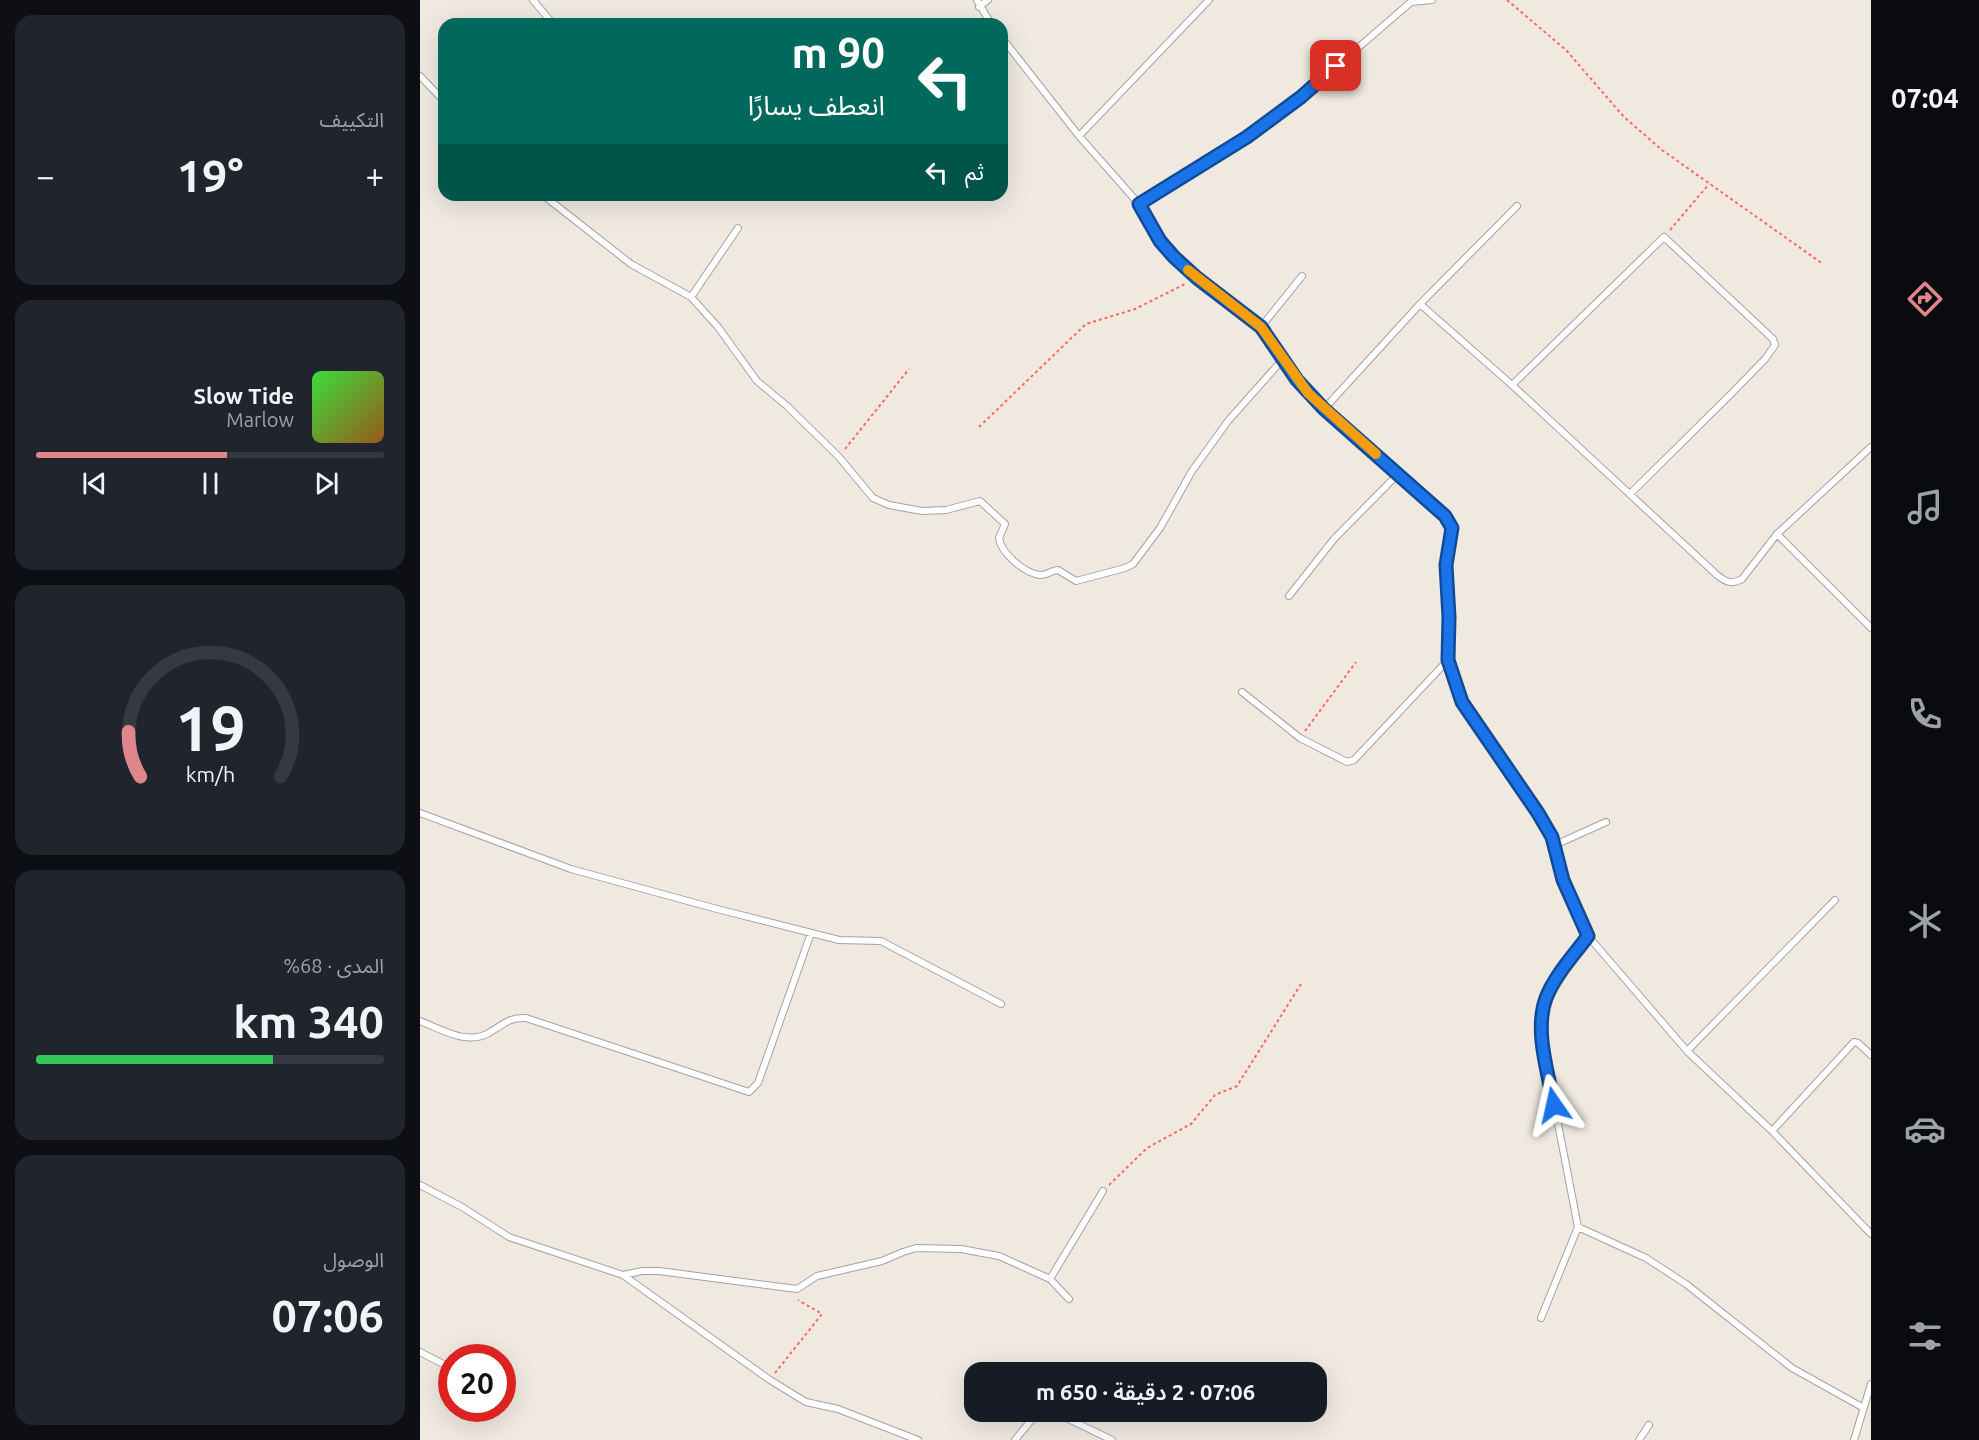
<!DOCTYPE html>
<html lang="ar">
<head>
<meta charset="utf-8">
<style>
  :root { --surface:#171b24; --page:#20242c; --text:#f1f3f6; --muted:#9ea1a6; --line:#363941; --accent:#df868d }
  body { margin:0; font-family:Ubuntu,"Noto Sans Arabic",sans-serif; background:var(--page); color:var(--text); direction:rtl; height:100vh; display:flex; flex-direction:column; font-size:22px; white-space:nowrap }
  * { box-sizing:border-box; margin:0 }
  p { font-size:20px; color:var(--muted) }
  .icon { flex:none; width:33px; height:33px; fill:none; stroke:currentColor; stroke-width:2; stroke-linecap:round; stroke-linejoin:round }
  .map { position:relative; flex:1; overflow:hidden; direction:ltr }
  .details { display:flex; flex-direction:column; gap:15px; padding:15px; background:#0d0f14; width:420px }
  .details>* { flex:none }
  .hud { position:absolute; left:18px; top:18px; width:570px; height:183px; border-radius:18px; box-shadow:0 6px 24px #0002; direction:rtl; background:#00695c; color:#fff; overflow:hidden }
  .speed { position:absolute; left:18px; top:1344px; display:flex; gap:12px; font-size:30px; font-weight:700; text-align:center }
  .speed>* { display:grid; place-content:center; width:78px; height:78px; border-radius:50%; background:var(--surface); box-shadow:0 6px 24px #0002; line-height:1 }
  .speed .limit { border:9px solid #d22; background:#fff; color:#111 }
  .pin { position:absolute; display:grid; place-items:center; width:51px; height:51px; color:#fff; margin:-26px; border-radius:12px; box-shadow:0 3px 9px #0006 }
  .me { position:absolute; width:66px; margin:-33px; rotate:349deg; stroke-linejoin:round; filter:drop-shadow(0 0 4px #0008) }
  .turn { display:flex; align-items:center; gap:21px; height:126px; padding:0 24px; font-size:27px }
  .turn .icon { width:78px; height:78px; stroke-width:2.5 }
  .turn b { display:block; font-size:42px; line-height:51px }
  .then { display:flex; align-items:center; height:57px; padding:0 24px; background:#0003; gap:12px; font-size:22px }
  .big { font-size:45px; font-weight:600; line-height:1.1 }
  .details .tile { flex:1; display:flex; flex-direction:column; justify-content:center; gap:9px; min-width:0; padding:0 21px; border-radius:18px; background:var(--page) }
  .details .dial { align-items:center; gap:0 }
  .dial svg { height:156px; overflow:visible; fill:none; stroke:var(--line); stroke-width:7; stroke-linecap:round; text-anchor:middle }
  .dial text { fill:var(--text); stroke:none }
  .song { display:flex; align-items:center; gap:18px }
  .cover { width:72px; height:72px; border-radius:9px; background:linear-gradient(135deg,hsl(120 70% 55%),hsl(30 70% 35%)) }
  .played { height:6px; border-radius:3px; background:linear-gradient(90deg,var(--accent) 55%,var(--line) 55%) }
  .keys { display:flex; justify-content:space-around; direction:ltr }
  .heat { display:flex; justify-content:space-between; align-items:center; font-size:33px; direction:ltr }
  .charge { height:9px; border-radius:4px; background:linear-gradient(90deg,#34c759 68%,var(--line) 0) }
  .trip { position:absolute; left:544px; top:1362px; width:363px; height:60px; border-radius:18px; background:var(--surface); box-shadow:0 6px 24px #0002; font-weight:600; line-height:60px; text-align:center; direction:rtl }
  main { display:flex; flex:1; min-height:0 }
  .tabs { display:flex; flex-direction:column; width:108px; justify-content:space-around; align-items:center; background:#090b0e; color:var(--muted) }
  .tabs .icon { width:42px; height:42px }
  .tabs .active { color:var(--accent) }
  .tabs b { font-size:27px; color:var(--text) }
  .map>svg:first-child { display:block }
</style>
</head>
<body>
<main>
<nav class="tabs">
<b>07:04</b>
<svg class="icon active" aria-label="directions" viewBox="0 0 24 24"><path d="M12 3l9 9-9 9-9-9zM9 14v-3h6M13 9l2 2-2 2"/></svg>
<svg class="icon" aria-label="music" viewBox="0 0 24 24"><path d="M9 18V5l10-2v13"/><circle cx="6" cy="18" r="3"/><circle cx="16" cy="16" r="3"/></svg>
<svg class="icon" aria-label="phone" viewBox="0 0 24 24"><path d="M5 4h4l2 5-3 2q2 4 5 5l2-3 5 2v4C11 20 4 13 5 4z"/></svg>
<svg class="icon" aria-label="climate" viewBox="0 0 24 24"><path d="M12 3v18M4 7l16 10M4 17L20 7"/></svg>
<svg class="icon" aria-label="car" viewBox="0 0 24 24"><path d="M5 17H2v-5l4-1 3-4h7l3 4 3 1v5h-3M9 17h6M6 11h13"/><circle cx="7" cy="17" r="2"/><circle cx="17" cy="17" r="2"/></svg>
<svg class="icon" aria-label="filters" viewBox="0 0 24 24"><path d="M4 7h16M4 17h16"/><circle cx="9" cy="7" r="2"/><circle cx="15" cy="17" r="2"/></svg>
</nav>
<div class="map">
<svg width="1451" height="1440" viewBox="0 0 1451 1440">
  <rect width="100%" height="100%" fill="#efe9e0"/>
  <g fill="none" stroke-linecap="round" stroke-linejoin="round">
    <defs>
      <path id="lane" d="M113,0L133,24
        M557,0L571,24
        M559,7L568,0
        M582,38L659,136L719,204L740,241L754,257L777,278L841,327L877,380L904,409L1025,516L1032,528L1028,550L1026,584L1029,617L1028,660L1042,702L1118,813L1132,837L1143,880L1168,936L1267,1051L1352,1131L1451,1234
        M0,76L24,101
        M659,136L789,0
        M123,195L211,264L271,297L298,327L337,381L367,406L419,457L453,498L469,505L502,511L526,510L560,501L585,524L579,538C581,553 604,573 620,575C627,576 631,570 638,570L656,581L705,568L713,564L740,528L772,471L808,421L863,359
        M719,204L827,137L881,97L991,2L1012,0
        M271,297L318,228
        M1000,304L1092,385L1297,575C1306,582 1311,585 1322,579L1357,534L1451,447
        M841,327L882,276
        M1092,385L1244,237L1353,339L1355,345L1345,359L1313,392L1210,494
        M904,409L1000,304L1097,206
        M1357,534L1451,628
        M869,596L914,539L978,474
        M822,692L880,738L927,762L934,760L1028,660
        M0,813L151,869L297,909L419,940L461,941L581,1004
        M1135,845L1186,822
        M0,1021C23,1030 49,1047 72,1031C85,1023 91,1017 106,1018L329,1092L338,1083L391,933
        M1267,1051L1415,900
        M1352,1131L1434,1042L1438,1043L1451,1055
        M0,1185L42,1207L89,1237L203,1275L350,1380L386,1402L418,1409L498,1440
        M1158,1227L1226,1258L1266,1284L1372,1368L1442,1407
        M203,1275L222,1271H239L377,1289L397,1276L462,1261L483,1252L496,1248L541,1249L579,1256L630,1279L649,1299
        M630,1279L683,1191
        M1121,1318L1158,1227L1126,1062L1123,1014L1132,986L1168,936
        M0,1352L29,1367
        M634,1412L692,1440
        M595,1440L613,1418L623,1412
        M1219,1440L1229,1425
        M1434,1440L1451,1384"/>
    </defs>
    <use href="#lane" stroke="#a3a3a3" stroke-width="8"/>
    <path stroke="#ff6861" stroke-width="2" stroke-dasharray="3 3" stroke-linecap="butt" d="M1087,0L1146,50L1204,117L1242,150L1403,264
      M1250,230L1289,184
      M559,427L666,324L715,309L767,283
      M425,449L489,369
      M885,731L936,662
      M689,1185L727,1148L771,1124L795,1095L817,1086L881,984
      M355,1373L402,1314L378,1300"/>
    <use href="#lane" stroke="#fff" stroke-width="6"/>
  </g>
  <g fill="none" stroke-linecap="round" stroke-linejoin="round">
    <defs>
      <path id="route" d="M916,66L881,97L827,137L719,204L740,241L754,257L777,278L841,327L877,380L904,409L1025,516L1032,528L1026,565L1029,617L1028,660L1042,702L1118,813L1132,837L1143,880L1168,936C1154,955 1135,975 1126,998C1114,1030 1128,1072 1134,1105"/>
    </defs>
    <use href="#route" stroke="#114b97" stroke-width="15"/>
    <use href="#route" stroke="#1a73e8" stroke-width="10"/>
    <path stroke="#f59e0b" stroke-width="10" d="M768,270L841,327L888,393L956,454"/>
  </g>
</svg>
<div class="speed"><div class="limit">20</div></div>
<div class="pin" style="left:916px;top:66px;background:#d93025"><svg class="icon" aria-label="arrive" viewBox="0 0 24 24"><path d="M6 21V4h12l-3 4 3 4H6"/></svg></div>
<svg class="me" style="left:1134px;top:1105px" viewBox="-20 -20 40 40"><path d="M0-17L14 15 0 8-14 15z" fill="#1a73e8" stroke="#fff" stroke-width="4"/></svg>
<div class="trip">07:06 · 2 دقيقة · 650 m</div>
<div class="hud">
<div class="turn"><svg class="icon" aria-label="left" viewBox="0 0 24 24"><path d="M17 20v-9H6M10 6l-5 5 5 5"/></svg><div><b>90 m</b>انعطف يسارًا</div></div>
<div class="then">ثم<svg class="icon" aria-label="left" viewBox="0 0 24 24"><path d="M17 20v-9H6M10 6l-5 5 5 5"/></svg></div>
</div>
</div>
<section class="details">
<div class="tile"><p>التكييف</p>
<div class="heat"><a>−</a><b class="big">19°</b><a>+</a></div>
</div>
<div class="tile">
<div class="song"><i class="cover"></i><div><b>Slow Tide</b><p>Marlow</p></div></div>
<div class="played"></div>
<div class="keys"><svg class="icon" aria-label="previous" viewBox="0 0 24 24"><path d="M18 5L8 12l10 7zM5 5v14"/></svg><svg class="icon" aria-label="pause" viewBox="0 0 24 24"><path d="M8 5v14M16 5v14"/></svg><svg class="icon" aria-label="next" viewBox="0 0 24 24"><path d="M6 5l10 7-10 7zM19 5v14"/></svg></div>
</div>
<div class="tile dial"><svg viewBox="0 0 100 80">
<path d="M14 69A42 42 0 1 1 86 69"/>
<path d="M14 69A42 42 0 0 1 8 46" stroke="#df868d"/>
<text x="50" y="56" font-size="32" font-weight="700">19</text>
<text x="50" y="72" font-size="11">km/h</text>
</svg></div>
<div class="tile"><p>المدى · 68%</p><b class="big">340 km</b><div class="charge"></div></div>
<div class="tile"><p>الوصول</p><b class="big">07:06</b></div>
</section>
</main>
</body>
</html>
